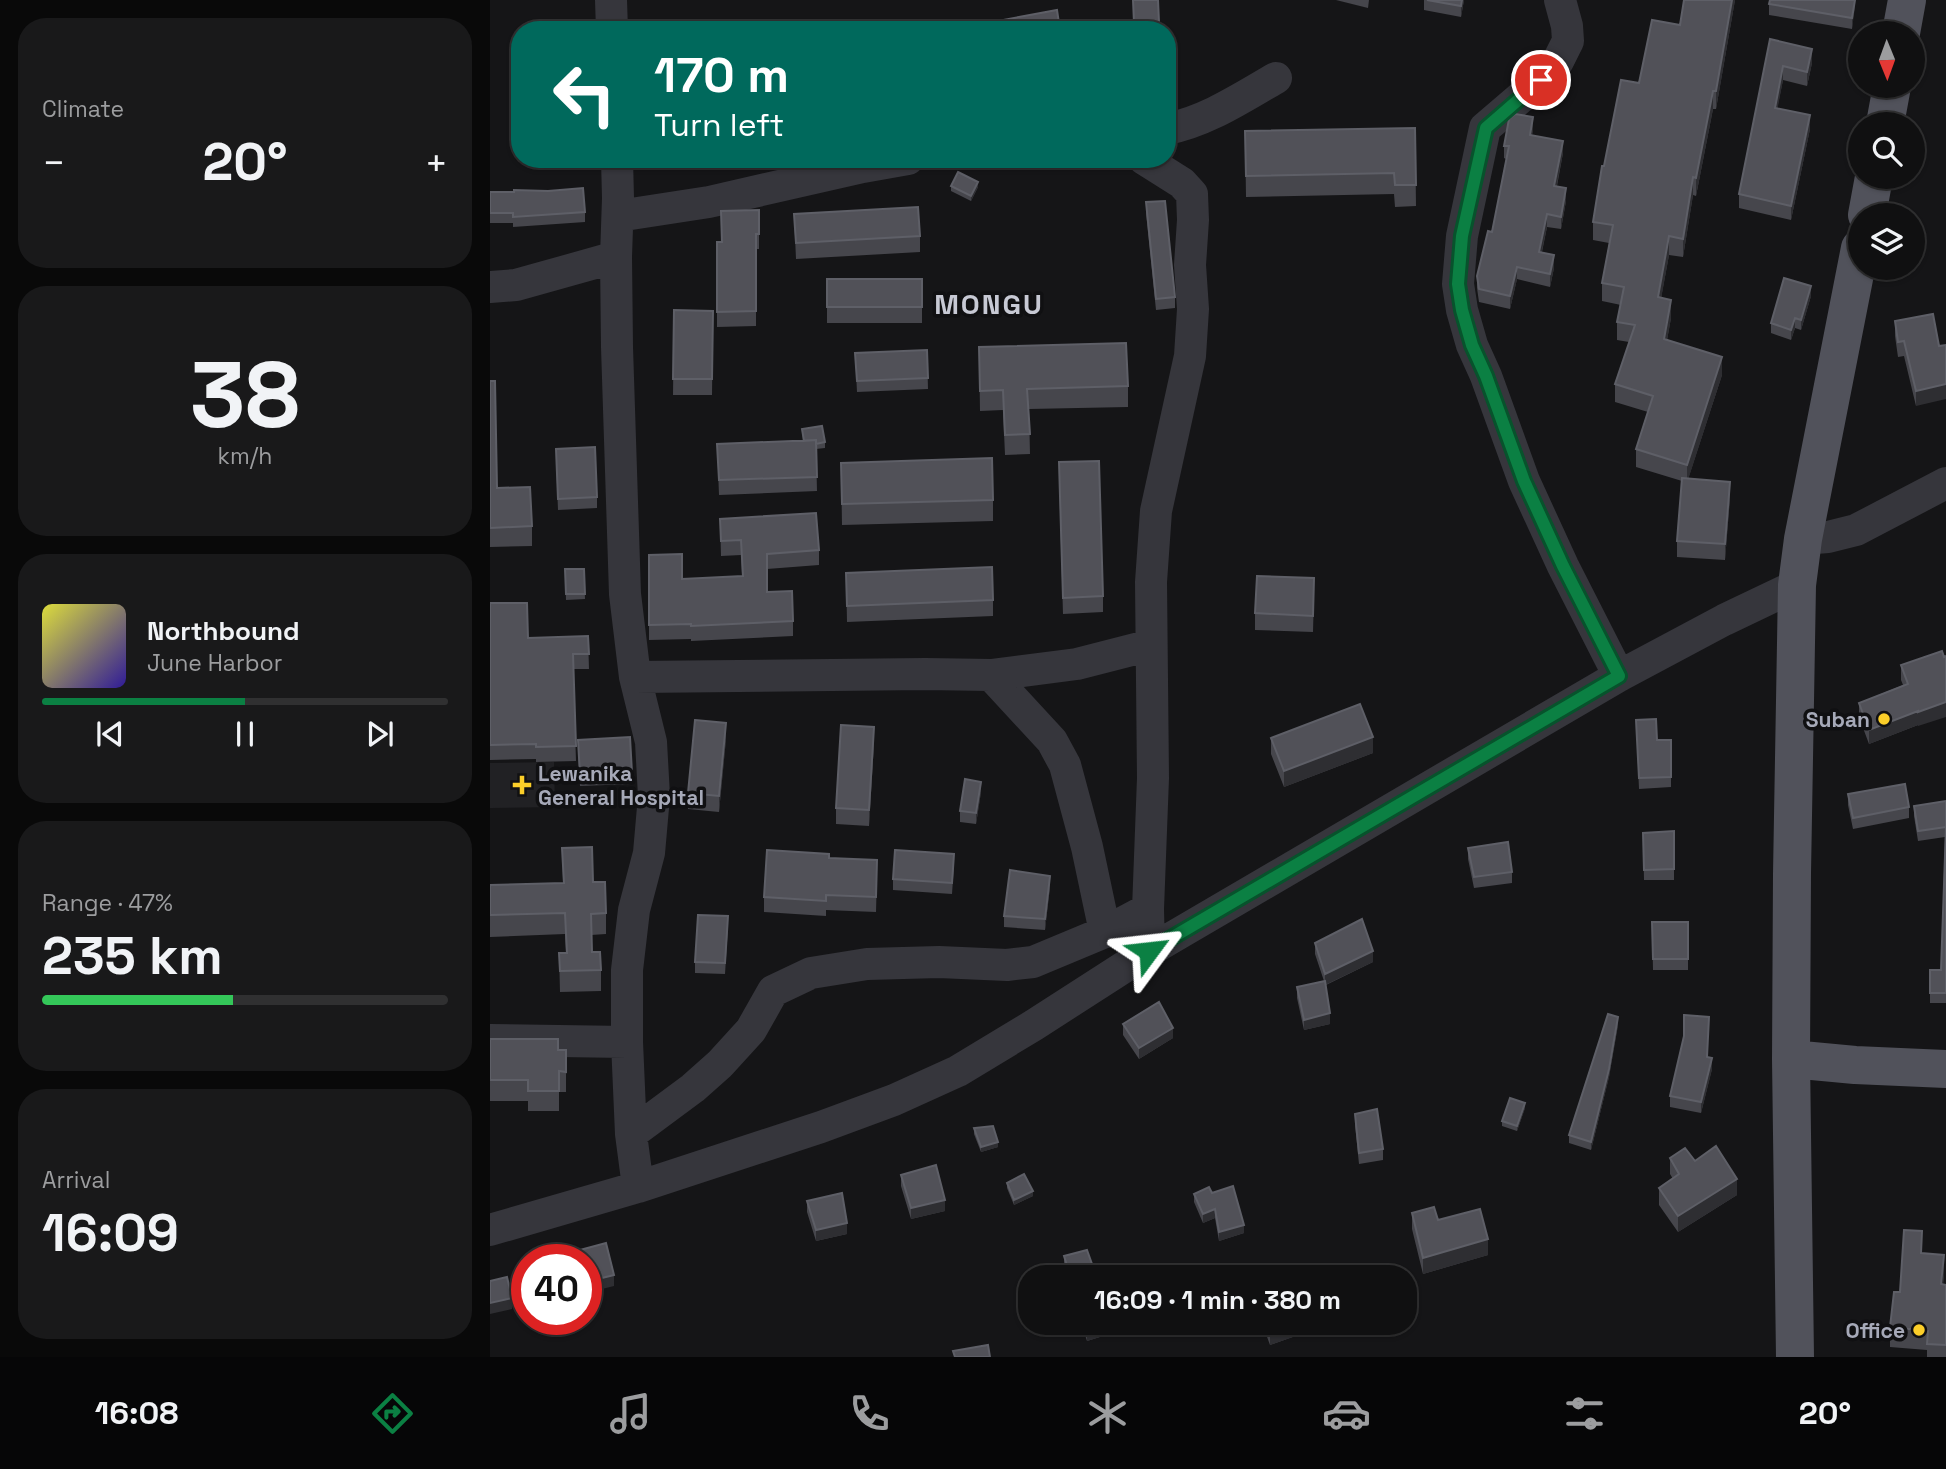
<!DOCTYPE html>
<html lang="en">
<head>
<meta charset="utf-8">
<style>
  :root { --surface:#101011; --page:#19191a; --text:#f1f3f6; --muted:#9c9d9f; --line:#303031; --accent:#0b8043 }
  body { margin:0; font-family:"Space Grotesk",sans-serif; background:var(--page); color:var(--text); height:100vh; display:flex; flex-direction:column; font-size:26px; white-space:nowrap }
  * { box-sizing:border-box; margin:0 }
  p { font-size:23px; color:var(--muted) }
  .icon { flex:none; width:38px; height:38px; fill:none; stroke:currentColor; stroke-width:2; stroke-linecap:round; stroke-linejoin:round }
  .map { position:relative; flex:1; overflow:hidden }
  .sheet { display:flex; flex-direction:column; gap:18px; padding:18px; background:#090909; width:490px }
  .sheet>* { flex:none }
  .top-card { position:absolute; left:21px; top:21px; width:665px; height:147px; border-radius:28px; box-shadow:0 2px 5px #0004,0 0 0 2px var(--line); background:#00695c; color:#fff; overflow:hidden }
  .needle { width:46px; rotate:179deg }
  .fabs { position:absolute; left:1358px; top:21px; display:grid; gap:14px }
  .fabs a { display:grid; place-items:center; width:77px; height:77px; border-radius:50%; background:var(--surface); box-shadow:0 2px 5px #0004,0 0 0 2px var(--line); font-size:35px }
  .speed { position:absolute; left:21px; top:1244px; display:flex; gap:14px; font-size:35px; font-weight:700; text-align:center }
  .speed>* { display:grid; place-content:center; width:91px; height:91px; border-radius:50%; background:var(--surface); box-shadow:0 2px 5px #0004,0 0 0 2px var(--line); line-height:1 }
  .speed .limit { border:10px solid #d22; background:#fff; color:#111 }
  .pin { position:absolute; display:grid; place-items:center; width:60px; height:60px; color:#fff; margin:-30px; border:4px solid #fff; border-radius:50%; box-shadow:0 2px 7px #0007 }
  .me { position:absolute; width:77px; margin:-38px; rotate:60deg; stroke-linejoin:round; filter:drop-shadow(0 0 5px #0008) }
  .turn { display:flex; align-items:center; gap:24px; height:147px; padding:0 28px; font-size:32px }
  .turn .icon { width:91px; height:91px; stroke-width:2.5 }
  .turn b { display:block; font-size:49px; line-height:60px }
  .big { font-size:52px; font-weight:600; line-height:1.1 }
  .sheet .widget { flex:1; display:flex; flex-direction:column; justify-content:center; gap:10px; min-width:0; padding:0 24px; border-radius:28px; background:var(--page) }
  .sheet .dial { align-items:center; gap:0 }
  .dial b { font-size:91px; line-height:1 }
  .song { display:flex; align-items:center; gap:21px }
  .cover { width:84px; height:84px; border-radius:10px; background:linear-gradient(135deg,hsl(60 70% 55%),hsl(250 70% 35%)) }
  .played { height:7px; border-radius:4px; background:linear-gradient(90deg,var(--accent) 50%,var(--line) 50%) }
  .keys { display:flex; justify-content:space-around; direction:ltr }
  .heat { display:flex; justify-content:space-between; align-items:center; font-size:38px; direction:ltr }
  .charge { height:10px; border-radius:5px; background:linear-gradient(90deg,#34c759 47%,var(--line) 0) }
  .trip { position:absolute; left:528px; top:1265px; width:399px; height:70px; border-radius:28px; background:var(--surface); box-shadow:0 2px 5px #0004,0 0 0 2px var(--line); font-weight:600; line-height:70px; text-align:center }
  .tab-bar { display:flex; height:112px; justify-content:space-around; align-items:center; background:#060607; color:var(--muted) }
  .tab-bar .icon { width:49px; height:49px }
  .tab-bar .current { color:var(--accent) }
  .tab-bar b { font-size:32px; color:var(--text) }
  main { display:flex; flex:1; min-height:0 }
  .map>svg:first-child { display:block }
</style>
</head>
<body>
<main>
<section class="sheet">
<div class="widget"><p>Climate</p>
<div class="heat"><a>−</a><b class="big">20°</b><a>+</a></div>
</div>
<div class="widget dial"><b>38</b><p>km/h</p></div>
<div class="widget">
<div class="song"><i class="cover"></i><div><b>Northbound</b><p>June Harbor</p></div></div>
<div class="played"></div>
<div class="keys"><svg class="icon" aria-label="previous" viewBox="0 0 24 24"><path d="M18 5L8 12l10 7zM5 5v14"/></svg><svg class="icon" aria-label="pause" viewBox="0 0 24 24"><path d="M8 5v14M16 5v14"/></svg><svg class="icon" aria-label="next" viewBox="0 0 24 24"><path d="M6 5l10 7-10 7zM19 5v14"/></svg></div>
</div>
<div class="widget"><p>Range · 47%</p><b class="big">235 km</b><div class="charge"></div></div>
<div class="widget"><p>Arrival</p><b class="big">16:09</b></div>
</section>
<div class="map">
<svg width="1456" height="1357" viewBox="0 0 1456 1357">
  <rect width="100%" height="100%" fill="#151517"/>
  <path fill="#212124" d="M64,762L65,807L0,808V763Z"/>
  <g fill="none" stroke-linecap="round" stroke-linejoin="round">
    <path stroke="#36363c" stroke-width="32" d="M121,0L122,30
      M1070,0L1077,26L1078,41L1068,61L1051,80L995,128L972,236L968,284L972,310L982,345L996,376L1034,481L1073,566L1129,676
      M677,129C717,121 751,98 786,78
      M127,159L128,198L126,257L127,347L135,594L145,677L161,742L164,796L159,853L144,910L137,970V1042L141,1134L148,1187
      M654,159L692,183L702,194L703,220L700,265L703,309L700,356L666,511L661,582L663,778L658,909L659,951
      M128,216L219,202L373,167L418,159
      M0,287L26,285L126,257
      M1313,539L1338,537L1366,530L1456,483
      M501,675L562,741L575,765L597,847L615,932L658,909
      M145,677L435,674L501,675L587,664L661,645
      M0,1040L137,1042
      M141,1134L203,1088L230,1064L261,1030L283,991L321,973L377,964L449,962L517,965L543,962L615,932
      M0,1230L148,1187L331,1127L404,1100L468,1071L544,1025L659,951L1129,676L1234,620L1307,585"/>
    <path stroke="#51525b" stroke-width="38" d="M1411,33L1417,0
      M1395,124L1402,86
      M1377,215L1384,177
      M1301,1059L1365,1065L1456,1069
      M1305,1357L1301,1059L1302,874L1307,585L1313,539L1370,248"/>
  </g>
  <path fill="#46464c" d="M643,0H668L669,30H644Z
    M846,0H879L878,8Z
    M934,0H974L971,17L934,10Z
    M1194,0H1245L1226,109H1223L1206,196L1203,195L1193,257L1179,255L1171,298L1181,318L1177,340L1232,375L1198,479L1240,498L1235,560L1187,557V541L1192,481L1146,467V449L1158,412L1125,402V384L1139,342L1127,340V322L1131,305L1112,301V283L1119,243L1103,240V222L1114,166L1149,83L1190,25Z
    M1365,0L1362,29L1279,15V4Z
    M1280,39L1322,63L1317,86L1293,80L1287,109L1320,129L1301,220L1249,208V194Z
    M925,128L926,206L905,207L904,194L756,197L755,131Z
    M1043,130L1042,135L1073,153L1067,186L1076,201L1071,229L1057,227L1052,252L1064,268L1060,287L1027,279L1020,309L989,302L987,288V276L1002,232L1016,159L1014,158V146Z
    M187,159H214V160L187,161Z
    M461,186L488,187L481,201L461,191Z
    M0,192L95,212V222L23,227V223H0Z
    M656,202L685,297V308L666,310L656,213Z
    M269,210V249H266V326L227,327V242H232Z
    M304,214L430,236V252L306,259Z
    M337,279H432V323H337Z
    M1321,296L1311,330L1305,328L1301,340L1281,333V323Z
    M184,310L223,311L222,395H183Z
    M1443,314L1426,406L1414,356L1408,357L1405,336V321Z
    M489,347L638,386V407L539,409L540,454L515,455L513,410L490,411Z
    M437,350L438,389L367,392L365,353Z
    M0,381L7,488L42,526V546L0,547Z
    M312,429L335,442V448L326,449L327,491L229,495L227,444L313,441Z
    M66,459L107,497V508L68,510Z
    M351,463L503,500V521L352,525Z
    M569,478L613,596V612L573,614Z
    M230,519L329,550V565L277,569V592L303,621V636L201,641V639L159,640V555L192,579L252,576L251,555L231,556Z
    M75,569H94L95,599L76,600Z
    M356,573L503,600V616L357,622Z
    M824,594L823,632L765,630V613Z
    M0,603L38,638L98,636L99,669H83L86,761L46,762V759L0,760Z
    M1454,657L1428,726V725L1379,744L1369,717V703L1413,685L1411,680V665Z
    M1146,720L1167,740H1181V787L1149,789Z
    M781,738L883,753L794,787L781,754Z
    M236,739L229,812L198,809V793Z
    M384,743L379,826L346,824V808Z
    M88,751L142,773V784L90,786Z
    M491,792L486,824L470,822V811Z
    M1358,794L1419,807V818L1363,829L1358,805Z
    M1456,801V1003H1440V970H1451L1455,837L1428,841L1424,816V806Z
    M1184,831V880H1154L1153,833Z
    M72,848L103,882L116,913V934L101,935L102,952L111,970V991L70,992L69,953H76L75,934L0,937V885L73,883Z
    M978,848L1022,872V883L984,888L978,859Z
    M339,858L387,875L386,912L336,910V916L274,912V897Z
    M464,865L462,894L403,890V879Z
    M560,887L555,930L514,927V916Z
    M1162,922H1198V970H1163Z
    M238,927L235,974L205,973V962Z
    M825,943L883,962L836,985L840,1024L814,1030L807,998V987L834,981L825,954Z
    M633,1024L683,1038L649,1059L633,1035Z
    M1128,1025L1119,1077L1101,1150L1079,1143V1135Z
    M0,1039L68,1050H76V1092H69V1111H38V1101H0Z
    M1218,1057L1222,1069L1211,1113L1180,1107V1096Z
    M1035,1108L1027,1131L1012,1126V1121Z
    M865,1114L893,1149V1160L869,1164L865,1125Z
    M484,1128L508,1147L491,1152L484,1134Z
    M1180,1158L1205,1161L1247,1195L1188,1232L1169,1205V1188L1183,1179L1180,1174Z
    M411,1175L455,1211L421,1219L411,1186Z
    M517,1183L543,1196L524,1205L517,1188Z
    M722,1193L754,1233L729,1241L725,1218L713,1223L704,1202V1194Z
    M317,1201L357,1234L326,1241L317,1212Z
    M922,1213L948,1220L998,1255L933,1274L922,1229Z
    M1432,1253L1454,1275L1453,1284L1456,1285V1357H1437V1350L1400,1347V1327L1410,1292Z
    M574,1256L607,1278H575L574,1272Z
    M591,1323H652V1324L597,1341Z
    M772,1323H834V1326L780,1345Z"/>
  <path fill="#2e2e32" d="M972,0H974L971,17V6Z
    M1242,0H1245L1226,109V91Z
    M1365,0V7L1362,29V18Z
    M1322,49V63L1317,86V72Z
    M1293,66V80L1285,122V108Z
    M1223,91V109L1206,196V178Z
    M1320,115V129L1301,220V206Z
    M1043,117V130L1040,148V135Z
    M1073,141V153L1064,199V186Z
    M1203,177V195L1193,257V239Z
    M488,182V187L481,201V196Z
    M1076,188V201L1071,229V217Z
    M1057,214V227L1049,264V252Z
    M1179,236V255L1168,316V297Z
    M1064,255V268L1060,287V274Z
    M1027,267V279L1020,309V296Z
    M1321,286V296L1311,330V320Z
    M1181,300V318L1174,357V339Z
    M1305,318V328L1301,340V330Z
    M1232,357V375L1197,483V465Z
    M1456,384V399L1426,406V391Z
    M1240,482V498L1235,560V544Z
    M1456,702V717L1428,726V712Z
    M1428,711V725L1379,744V730Z
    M236,723V739L229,812V796Z
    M384,727V743L379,826V810Z
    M883,737V753L794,787V771Z
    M491,782V792L486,824V813Z
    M560,876V887L555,930V919Z
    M883,951V962L835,985V974Z
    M840,1013V1024L814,1030V1020Z
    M1128,1017V1025L1119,1077L1101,1150V1142Z
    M683,1028V1038L649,1059V1048Z
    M1222,1058V1069L1211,1113V1102Z
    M1035,1103V1108L1027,1131V1126Z
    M508,1142V1147L491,1152V1147Z
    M1247,1179V1195L1188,1232V1216Z
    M543,1191V1196L524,1205V1200Z
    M455,1200V1211L421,1219V1208Z
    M725,1209V1218L713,1223V1214Z
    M357,1223V1234L326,1241V1230Z
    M754,1225V1233L729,1241V1232Z
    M998,1239V1255L933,1274V1258Z
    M1454,1255V1275L1451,1304V1284Z
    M124,1275V1286L96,1293V1282Z
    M22,1298V1309L0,1314V1303Z
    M603,1323H652V1324L597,1341V1325Z
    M797,1323H834V1326L780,1345V1329Z"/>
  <path fill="#515158" stroke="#5e5f67" stroke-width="2" d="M643,0H668L669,22L644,23Z
    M937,0H972L971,6Z
    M1194,0H1242L1226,91H1223L1206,178L1203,177L1193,239L1179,236L1168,297L1181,300L1174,339L1232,357L1197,465L1146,449L1163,396L1125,384L1145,325L1127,322L1134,287L1112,283L1123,225L1103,222L1112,166H1114L1131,80L1149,83L1162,20L1190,25Z
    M1280,0H1365L1362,18L1279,4Z
    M567,10L570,30H515L513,20Z
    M472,26L473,30H452Z
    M1280,39L1322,49L1317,72L1293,66L1285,108L1320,115L1301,206L1249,194Z
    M1025,114L1043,117L1040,135L1073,141L1064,186L1076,188L1071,217L1057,214L1049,252L1064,255L1060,274L1027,267L1020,296L989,289L987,276L998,231L1002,232L1019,146H1014L1019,119Z
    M925,128L926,185H905L904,173L756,176L755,131Z
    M468,172L488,182L481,196L461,186Z
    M93,188L95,212L23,217V213H0V192H24V190L58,191Z
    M675,201L685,297L666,299L656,202Z
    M428,207L430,236L306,243L304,214Z
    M269,210V234H266V311L227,312V242H232L231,211Z
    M1294,278L1321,286L1311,320L1305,318L1301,330L1281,323Z
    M337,279H432V307H337Z
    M184,310L223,311L222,379H183Z
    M1443,314L1449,346L1456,345V384L1426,391L1414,341L1408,342L1405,321Z
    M636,343L638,386L537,389L540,434L515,435L513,390L490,391L489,347Z
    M437,350L438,378L367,381L365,353Z
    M0,381H5L7,488L40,487L42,526L0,528Z
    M332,426L335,442L326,444V440L314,441L312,429Z
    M326,440L327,477L229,480L227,444Z
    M105,447L107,497L68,499L66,449Z
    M502,458L503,500L352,504L351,463Z
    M609,461L613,596L573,598L569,462Z
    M1192,478L1240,482L1235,544L1187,541Z
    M326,513L329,550L277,554V592L302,591L303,621L201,626V624L159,625V555L192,554V579L253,576L251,540L231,541L230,519Z
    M502,567L503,600L357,606L356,573Z
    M75,569H94L95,594H76Z
    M767,576L824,578L823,616L765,613Z
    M0,603H37L38,638L98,636L99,654H83L86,746L46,747V744L0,745Z
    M1452,651L1454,657L1456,656V702L1428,712V711L1379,730L1369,703L1418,684L1411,665Z
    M870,704L883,737L794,771L781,738Z
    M1166,719L1167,740H1181V777L1149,778L1146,720Z
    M205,720L236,723L229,796L198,793Z
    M351,725L384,727L379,810L346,808Z
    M140,737L142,773L90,775L88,740Z
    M475,779L491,782L486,813L470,811Z
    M1415,784L1419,807L1363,818L1358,794Z
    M1456,801V993H1440V970H1451L1456,827L1428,831L1424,806Z
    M1184,831V869L1154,870L1153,833Z
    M1018,842L1022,872L984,877L978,848Z
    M102,847L103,882H115L116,913L101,914L102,952H110L111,970L70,971L69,953H77L75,913L0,915V885L74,883L72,848Z
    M277,850L339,854V858L387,860L386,897L336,895V901L274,897Z
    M405,850L464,854L462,883L403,879Z
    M520,870L560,876L555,919L514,916Z
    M208,915L238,916L235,963L205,962Z
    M872,919L883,951L835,974L825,943Z
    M1162,922H1198V959H1163Z
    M835,981L840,1013L814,1020L807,987Z
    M669,1002L683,1028L649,1048L633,1024Z
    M1118,1014L1128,1017L1119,1069L1101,1142L1079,1135Z
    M1194,1015L1219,1017L1217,1057L1222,1058L1211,1102L1180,1096L1194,1036Z
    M0,1039H68V1050H76V1072L69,1071V1091H38V1080H0Z
    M1020,1098L1035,1103L1027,1126L1012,1121Z
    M887,1109L893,1149L869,1153L865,1114Z
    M503,1126L508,1142L491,1147L484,1128Z
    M1226,1146L1247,1179L1188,1216L1169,1188L1189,1174L1180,1158L1195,1148L1205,1161Z
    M446,1165L455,1200L421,1208L411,1175Z
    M534,1174L543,1191L524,1200L517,1183Z
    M743,1186L754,1225L729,1232L725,1209L713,1214L704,1194L719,1187L722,1193Z
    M352,1193L357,1223L326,1230L317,1201Z
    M944,1207L948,1220L990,1209L998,1239L933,1258L922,1213Z
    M1414,1230L1432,1231L1431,1253L1454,1255L1451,1284L1456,1285V1345L1437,1344L1438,1331L1400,1327L1404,1292H1410Z
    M116,1243L124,1275L96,1282V1260H65L64,1257Z
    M597,1250L607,1278H581L574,1256Z
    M641,1273L643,1278H627Z
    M17,1277L22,1298L0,1303V1281Z
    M778,1323H797L780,1329Z
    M498,1345L500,1357H465L463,1351Z"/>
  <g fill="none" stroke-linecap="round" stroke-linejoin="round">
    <defs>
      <path id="route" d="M659,951L1129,676L1073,566L1034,481L996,376L982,345L972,310L968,284L972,236L996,128L1051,80"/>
    </defs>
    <use href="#route" stroke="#07532c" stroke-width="18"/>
    <use href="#route" stroke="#0b8043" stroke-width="12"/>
  </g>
  <g fill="#fbce29" stroke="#101012" stroke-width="2.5">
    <circle cx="1394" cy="719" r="7"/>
    <path d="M28.5 774.5h7v7h7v7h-7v7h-7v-7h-7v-7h7z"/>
    <circle cx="1429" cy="1330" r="7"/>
  </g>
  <g text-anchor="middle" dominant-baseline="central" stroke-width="7" stroke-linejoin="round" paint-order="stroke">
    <g font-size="21" font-weight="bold" fill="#a6a9b8" stroke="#101012" text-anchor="end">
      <text x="1380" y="719">Suban</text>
      <text x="48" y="773" text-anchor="start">Lewanika<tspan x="48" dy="24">General Hospital</tspan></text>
      <text x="1415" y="1330">Office</text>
    </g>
    <g font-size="28" font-weight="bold" letter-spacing="2" fill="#c7c9d4" stroke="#101012">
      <text x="499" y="304">MONGU</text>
    </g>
  </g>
</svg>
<div class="fabs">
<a><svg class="needle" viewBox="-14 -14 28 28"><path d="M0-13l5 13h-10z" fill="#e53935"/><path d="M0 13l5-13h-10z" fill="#9c9d9f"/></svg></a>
<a><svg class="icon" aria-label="search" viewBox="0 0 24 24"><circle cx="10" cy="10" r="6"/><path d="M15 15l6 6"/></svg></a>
<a><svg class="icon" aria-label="layers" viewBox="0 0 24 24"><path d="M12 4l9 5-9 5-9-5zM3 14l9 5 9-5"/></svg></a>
</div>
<div class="speed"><div class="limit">40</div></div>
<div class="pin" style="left:1051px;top:80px;background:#d93025"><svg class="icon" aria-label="arrive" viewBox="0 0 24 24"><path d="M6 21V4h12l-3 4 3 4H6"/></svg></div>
<svg class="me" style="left:659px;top:951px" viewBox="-20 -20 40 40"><path d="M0-17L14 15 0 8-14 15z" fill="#0b8043" stroke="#fff" stroke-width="4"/></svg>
<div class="trip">16:09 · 1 min · 380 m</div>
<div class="top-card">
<div class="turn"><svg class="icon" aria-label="left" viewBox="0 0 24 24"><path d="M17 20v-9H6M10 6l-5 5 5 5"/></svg><div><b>170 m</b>Turn left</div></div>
</div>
</div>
</main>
<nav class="tab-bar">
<b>16:08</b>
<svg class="icon current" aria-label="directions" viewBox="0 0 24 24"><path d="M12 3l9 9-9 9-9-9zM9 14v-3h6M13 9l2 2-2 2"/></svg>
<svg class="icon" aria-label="music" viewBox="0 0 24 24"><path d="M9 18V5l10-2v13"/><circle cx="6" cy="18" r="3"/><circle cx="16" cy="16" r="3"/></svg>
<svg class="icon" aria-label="phone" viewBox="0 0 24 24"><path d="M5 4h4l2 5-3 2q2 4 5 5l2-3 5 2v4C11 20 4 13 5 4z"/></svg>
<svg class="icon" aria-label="climate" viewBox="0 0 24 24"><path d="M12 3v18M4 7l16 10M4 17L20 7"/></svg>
<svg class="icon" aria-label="car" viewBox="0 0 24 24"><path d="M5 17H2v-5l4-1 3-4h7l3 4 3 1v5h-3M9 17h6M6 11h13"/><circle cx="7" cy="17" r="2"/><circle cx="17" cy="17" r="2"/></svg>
<svg class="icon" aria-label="filters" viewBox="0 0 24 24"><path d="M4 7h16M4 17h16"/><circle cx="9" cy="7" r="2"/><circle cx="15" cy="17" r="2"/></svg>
<b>20°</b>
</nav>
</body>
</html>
